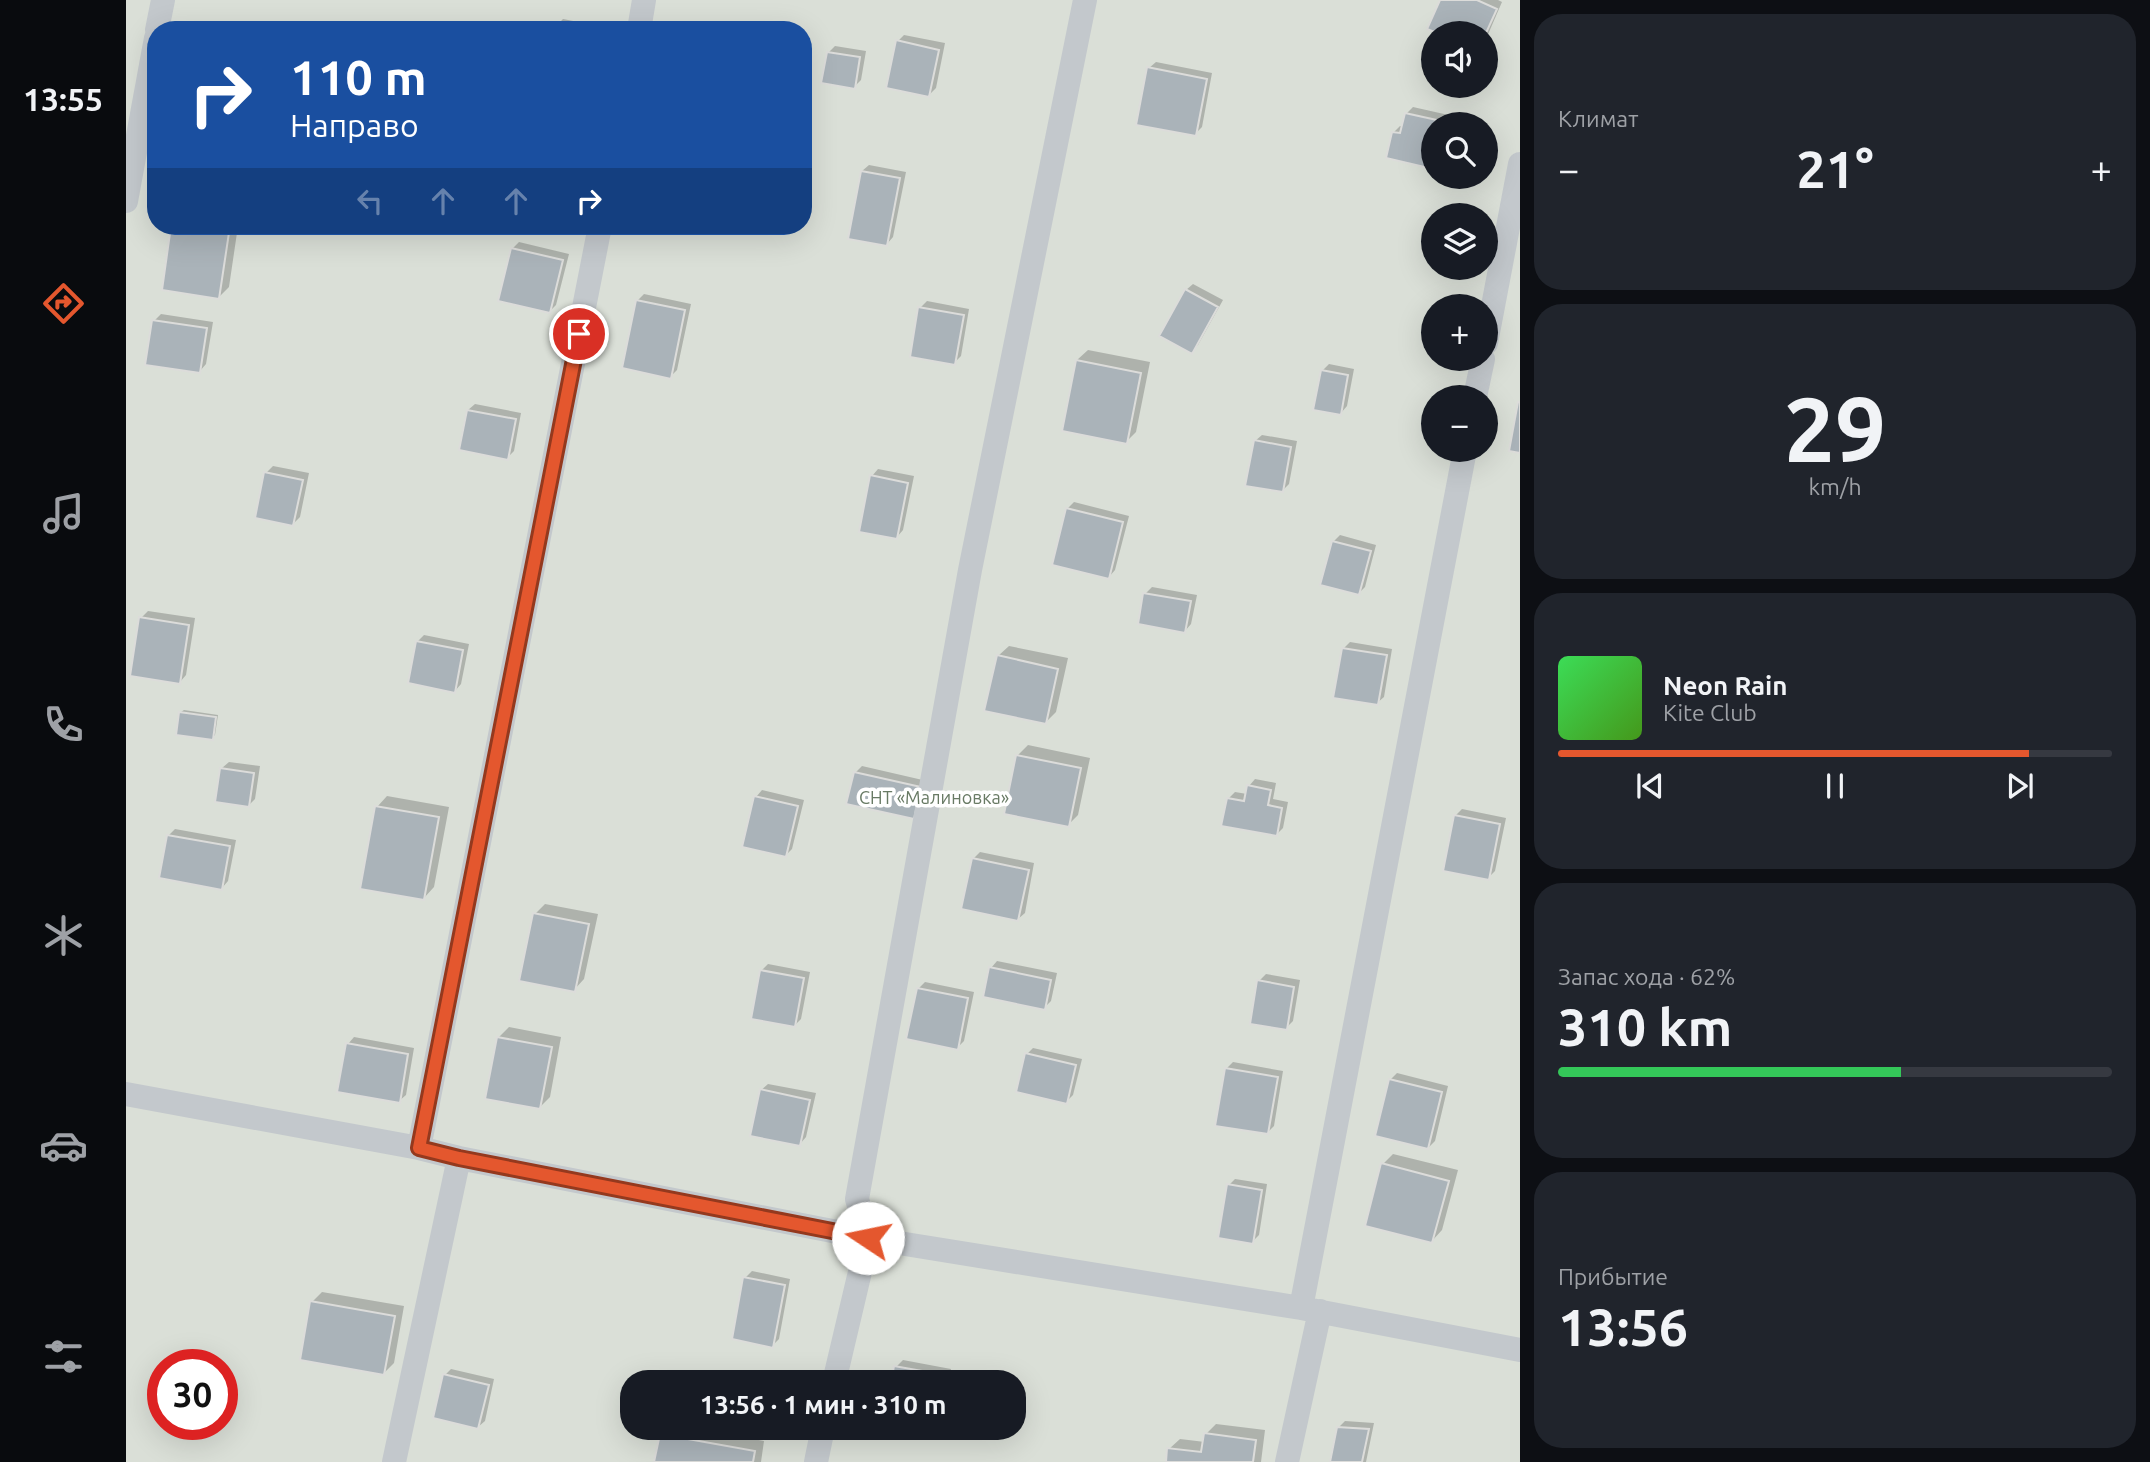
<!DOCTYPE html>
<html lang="ru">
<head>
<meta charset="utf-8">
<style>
  :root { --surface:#171b24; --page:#20242c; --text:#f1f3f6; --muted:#9ea1a6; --line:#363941; --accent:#e4572e }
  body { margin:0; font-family:Ubuntu,sans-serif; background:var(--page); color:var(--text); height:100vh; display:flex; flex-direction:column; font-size:26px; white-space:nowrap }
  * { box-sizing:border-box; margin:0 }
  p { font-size:23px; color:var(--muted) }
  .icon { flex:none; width:38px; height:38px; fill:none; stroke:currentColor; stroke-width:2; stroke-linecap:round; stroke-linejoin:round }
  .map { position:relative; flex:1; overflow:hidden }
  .side { display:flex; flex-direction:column; gap:14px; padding:14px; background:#0d0f14; width:630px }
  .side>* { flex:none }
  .guide { position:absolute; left:21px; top:21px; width:665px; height:214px; border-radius:28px; box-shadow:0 7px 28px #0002; background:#1a4fa0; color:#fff; overflow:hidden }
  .tools { position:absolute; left:1295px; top:21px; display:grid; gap:14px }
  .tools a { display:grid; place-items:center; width:77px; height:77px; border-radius:50%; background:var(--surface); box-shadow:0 7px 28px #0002; font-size:35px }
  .speed { position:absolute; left:21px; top:1349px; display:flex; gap:14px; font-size:35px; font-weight:700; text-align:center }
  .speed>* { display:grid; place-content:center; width:91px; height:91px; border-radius:50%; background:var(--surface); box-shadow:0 7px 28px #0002; line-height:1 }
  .speed .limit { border:10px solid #d22; background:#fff; color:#111 }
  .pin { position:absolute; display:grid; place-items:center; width:60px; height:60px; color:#fff; margin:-30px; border:4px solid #fff; border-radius:50%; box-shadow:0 2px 7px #0007 }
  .me { position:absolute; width:77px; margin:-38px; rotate:281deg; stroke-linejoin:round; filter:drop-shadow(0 0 5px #0008) }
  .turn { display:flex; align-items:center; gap:24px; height:147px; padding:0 28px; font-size:32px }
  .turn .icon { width:91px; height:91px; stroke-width:2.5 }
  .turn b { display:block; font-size:49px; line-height:60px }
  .lanes { display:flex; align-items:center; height:66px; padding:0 28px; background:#0003; justify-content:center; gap:35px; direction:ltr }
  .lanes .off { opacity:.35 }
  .big { font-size:52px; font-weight:700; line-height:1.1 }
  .side .tile { flex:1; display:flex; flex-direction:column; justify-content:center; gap:10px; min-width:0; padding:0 24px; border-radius:28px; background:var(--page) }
  .side .dial { align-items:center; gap:0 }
  .dial b { font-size:91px; line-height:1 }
  .song { display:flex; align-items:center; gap:21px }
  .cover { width:84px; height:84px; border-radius:10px; background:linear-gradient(135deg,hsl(130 70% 55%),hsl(100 70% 35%)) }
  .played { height:7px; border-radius:4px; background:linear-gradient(90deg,var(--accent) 85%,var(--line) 85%) }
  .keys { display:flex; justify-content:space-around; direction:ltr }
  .heat { display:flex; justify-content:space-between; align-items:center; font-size:38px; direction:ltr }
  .charge { height:10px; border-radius:5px; background:linear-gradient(90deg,#34c759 62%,var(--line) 0) }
  .trip { position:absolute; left:494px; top:1370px; width:406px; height:70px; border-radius:28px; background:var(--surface); box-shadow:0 7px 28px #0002; font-weight:700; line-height:70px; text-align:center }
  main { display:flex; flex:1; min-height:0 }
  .dock { display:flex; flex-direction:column; width:126px; justify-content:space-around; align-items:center; background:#090b0e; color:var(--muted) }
  .dock .icon { width:49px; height:49px }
  .dock .active { color:var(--accent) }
  .dock b { font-size:32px; color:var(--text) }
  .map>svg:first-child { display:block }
</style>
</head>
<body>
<main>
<nav class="dock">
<b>13:55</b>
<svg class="icon active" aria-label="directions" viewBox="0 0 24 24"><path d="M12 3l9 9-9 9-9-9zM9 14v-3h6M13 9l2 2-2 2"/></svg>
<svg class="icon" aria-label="music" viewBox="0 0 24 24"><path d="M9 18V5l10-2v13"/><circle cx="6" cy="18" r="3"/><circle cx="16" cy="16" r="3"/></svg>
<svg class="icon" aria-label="phone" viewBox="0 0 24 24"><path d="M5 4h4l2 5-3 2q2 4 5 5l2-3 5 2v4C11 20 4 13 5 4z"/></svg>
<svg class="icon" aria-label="climate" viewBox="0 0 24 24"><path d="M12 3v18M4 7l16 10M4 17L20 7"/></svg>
<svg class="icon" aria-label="car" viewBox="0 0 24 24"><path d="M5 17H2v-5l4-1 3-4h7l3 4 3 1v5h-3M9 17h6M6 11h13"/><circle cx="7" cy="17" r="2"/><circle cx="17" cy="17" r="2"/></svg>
<svg class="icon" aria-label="filters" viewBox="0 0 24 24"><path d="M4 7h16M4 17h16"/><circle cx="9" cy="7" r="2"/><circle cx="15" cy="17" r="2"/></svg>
</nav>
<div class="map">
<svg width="1394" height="1462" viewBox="0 0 1394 1462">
  <rect width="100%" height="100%" fill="#fafaf8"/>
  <path fill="#dadfd7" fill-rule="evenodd" d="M0,0H1394V1462H0ZM30,30H677V226H30ZM1307,33H1360V86H1307ZM1307,124H1360V177H1307ZM1307,215H1360V268H1307ZM1307,306H1360V359H1307ZM1307,397H1360V450H1307ZM37,1365H96V1424H37ZM506,1382H887V1428H506Z"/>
  <path fill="#0003" d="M1316,0H1372L1376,2L1360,39V33H1315L1303,28Z
    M437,19L493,30H426Z
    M778,35L819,43L810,88L803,95L772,41Z
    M709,46L740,51L735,80L728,87L702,53Z
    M1030,62L1086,73L1076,127L1069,134L1023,68Z
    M1287,107L1349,121L1348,124H1307V167L1262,157L1267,133L1274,126L1278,127L1280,114Z
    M743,165L780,172L767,237L761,244L736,171Z
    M47,226H112L103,287L93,297L38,289Z
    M393,242L443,254L430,305L424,311L386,249Z
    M1067,284L1097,300L1072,345L1066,352L1060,290Z
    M518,294L565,304L551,370L544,377L511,301Z
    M801,301L843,309L835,356L828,363L794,308Z
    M35,314L87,322L80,364L74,371L28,321Z
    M962,350L1024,362L1010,432L1000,442L951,360Z
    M1203,364L1228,369L1221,406L1215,413L1196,371Z
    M349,404L395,413L388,451L381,458L342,410Z
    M1136,435L1171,441L1163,484L1156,491L1129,441Z
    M147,466L183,473L174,517L167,524L140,473Z
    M752,469L788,476L777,530L771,537L746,476Z
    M948,502L1003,516L989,570L983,577L941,509Z
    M1214,535L1250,545L1239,587L1233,593L1207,542Z
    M1026,587L1071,595L1065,624L1059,631L1019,594Z
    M22,611L69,618L60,675L54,682L15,618Z
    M298,635L343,644L335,684L329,691L291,642Z
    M1224,642L1266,649L1258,697L1251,703L1218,648Z
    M883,646L942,658L930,712L920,722L872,656Z
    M58,710L92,715L89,735L86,738L55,712Z
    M902,745L964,758L952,815L942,825L891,756Z
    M103,762L134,766L129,799L122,806L96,768Z
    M736,766L801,781L794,811L729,773Z
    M1129,779L1150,783L1147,799L1162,802L1157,828L1150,835L1102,799L1109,792L1121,794L1123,786Z
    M636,790L678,800L666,849L660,855L630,797Z
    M261,796L323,807L308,887L298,898L251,807Z
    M1336,809L1380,818L1369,871L1362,878L1330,815Z
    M49,829L110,840L102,881L96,888L42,836Z
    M854,852L908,863L899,913L892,919L847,859Z
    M419,904L472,914L458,979L448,990L409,914Z
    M871,961L931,973L925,1001L918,1008L865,968Z
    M642,964L684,972L675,1019L669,1025L635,971Z
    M1140,974L1174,980L1167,1021L1160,1028L1133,981Z
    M799,982L848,992L838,1041L831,1048L792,989Z
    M383,1027L435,1037L424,1097L414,1107L372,1038Z
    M228,1037L288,1048L280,1095L273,1101L222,1044Z
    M907,1048L956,1059L947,1095L940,1102L901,1054Z
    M1107,1062L1157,1071L1148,1126L1141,1133L1100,1069Z
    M1271,1073L1322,1086L1309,1141L1302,1148L1264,1080Z
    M642,1084L690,1093L680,1137L674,1144L635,1090Z
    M1267,1154L1332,1170L1316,1230L1306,1241L1257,1164Z
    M1109,1179L1141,1184L1133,1235L1126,1242L1103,1185Z
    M626,1271L664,1279L653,1339L646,1346L619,1278Z
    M196,1292L278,1306L268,1363L258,1373L186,1302Z
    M777,1360L825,1369L822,1382H767L770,1367Z
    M325,1369L368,1379L359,1421L352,1427L319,1375Z
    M1219,1421L1248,1423L1240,1462H1205L1212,1428Z
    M1090,1424L1139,1430L1135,1462H1041L1043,1449L1054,1439L1079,1442L1080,1434Z
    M542,1428H568L638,1441L635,1462H530L535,1434Z"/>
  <path fill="#aab3b9" stroke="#dcdcda" stroke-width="2" d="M1314,0H1351L1371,9L1360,33H1311L1301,29Z
    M770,40L813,50L803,97L760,88Z
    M701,52L734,57L729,89L695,83Z
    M1021,67L1081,79L1070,136L1010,125Z
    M1279,113L1329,124H1307V169L1260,158L1266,132L1274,133Z
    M735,171L774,178L761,246L722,239Z
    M45,226H104L93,299L36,290Z
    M385,248L437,260L424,313L372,301Z
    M1059,289L1092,307L1066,354L1033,336Z
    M510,300L559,310L545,379L496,368Z
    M792,307L838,315L829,365L784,357Z
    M26,320L81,328L74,373L19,365Z
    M950,360L1015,373L1001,444L936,431Z
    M1195,370L1222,375L1215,415L1187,410Z
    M1392,402H1394V453L1383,451Z
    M341,410L390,419L382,460L333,450Z
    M1128,440L1165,447L1157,492L1119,486Z
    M138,472L177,480L167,526L129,518Z
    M744,475L782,483L771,539L733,532Z
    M940,508L997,522L983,579L926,565Z
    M1206,541L1245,551L1233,595L1194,585Z
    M1017,593L1065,601L1059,633L1012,624Z
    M13,617L63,625L54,684L4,676Z
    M290,641L337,650L329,693L282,683Z
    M1216,648L1261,655L1252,705L1207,698Z
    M871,655L932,669L920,724L858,711Z
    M53,712L90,717L87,740L50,735Z
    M890,755L955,768L943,827L878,814Z
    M94,768L128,773L123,807L89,802Z
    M728,772L795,787L788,819L720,804Z
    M1121,785L1145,790L1142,805L1156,808L1151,836L1095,826L1101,798L1118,801Z
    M628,796L672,806L660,857L616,847Z
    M249,806L313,817L298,900L234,889Z
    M1328,815L1374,824L1363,880L1317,871Z
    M41,835L104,846L96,890L33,878Z
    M846,858L903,870L892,921L835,909Z
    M407,913L463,924L449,992L393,981Z
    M863,967L925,980L919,1010L857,997Z
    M634,970L678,978L669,1027L625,1019Z
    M1131,980L1168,987L1161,1030L1124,1024Z
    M791,988L842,998L832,1050L780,1039Z
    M371,1037L426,1047L414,1109L359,1099Z
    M220,1043L282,1054L274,1103L211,1092Z
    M899,1053L950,1065L941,1104L890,1092Z
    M1099,1068L1152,1077L1142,1134L1089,1126Z
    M1263,1079L1316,1092L1302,1149L1249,1136Z
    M634,1089L684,1100L674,1146L624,1136Z
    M1255,1163L1323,1181L1306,1243L1239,1226Z
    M1101,1184L1136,1190L1127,1244L1092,1238Z
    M617,1277L659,1285L647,1348L606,1339Z
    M184,1301L269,1316L258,1375L174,1360Z
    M768,1366L819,1375L818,1382H765Z
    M317,1374L363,1385L352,1429L307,1418Z
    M1211,1427L1243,1429L1236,1462H1204Z
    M1078,1433L1130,1440L1127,1462H1040L1041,1448L1075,1452Z
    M534,1434L629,1451L627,1462H528Z"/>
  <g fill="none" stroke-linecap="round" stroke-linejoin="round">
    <path stroke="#c3c8cc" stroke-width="24" d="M31,30L37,0
      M513,30L518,0
      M0,201L30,38
      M1360,343L1394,164
      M1349,397L1357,359
      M0,1094L293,1148L333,1158L742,1238L1175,1308L1394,1350
      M293,1148L474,226
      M1175,1308L1339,450
      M708,1382L742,1238L731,1199L844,570L959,0
      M268,1462L333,1158
      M690,1462L697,1428
      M1161,1462L1194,1311"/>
  </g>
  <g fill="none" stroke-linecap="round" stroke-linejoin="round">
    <defs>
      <path id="route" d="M453,334L293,1148L333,1158L742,1238"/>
    </defs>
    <use href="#route" stroke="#94391e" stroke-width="18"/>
    <use href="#route" stroke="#e4572e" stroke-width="12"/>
  </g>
  <g text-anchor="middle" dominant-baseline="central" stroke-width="7" stroke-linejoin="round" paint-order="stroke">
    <g font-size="18" fill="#687a64" stroke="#fff">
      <text x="808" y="797">СНТ «Малиновка»</text>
    </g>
  </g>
</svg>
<div class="tools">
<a><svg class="icon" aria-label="sound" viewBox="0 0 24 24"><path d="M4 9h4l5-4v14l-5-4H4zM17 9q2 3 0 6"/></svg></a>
<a><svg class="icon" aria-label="search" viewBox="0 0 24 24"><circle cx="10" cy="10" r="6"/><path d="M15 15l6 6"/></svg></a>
<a><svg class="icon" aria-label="layers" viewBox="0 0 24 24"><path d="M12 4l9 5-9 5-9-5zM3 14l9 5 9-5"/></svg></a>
<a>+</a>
<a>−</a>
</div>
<div class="speed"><div class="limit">30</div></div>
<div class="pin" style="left:453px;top:334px;background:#d93025"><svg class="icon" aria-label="arrive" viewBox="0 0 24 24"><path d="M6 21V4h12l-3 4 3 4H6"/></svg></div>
<svg class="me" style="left:742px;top:1238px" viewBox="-20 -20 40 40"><circle r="19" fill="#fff"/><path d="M0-13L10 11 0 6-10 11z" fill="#e4572e"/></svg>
<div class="trip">13:56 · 1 мин · 310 m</div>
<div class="guide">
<div class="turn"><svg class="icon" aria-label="right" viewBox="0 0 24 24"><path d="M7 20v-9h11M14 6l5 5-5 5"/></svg><div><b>110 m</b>Направо</div></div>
<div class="lanes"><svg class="icon off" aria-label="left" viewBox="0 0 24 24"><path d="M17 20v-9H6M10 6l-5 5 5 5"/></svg><svg class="icon off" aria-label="ahead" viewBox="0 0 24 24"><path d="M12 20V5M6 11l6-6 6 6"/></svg><svg class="icon off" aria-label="ahead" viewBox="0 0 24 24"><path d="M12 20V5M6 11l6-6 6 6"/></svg><svg class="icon" aria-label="right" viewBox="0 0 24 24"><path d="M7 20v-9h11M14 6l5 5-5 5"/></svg></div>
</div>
</div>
<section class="side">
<div class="tile"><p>Климат</p>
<div class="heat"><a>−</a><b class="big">21°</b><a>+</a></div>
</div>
<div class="tile dial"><b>29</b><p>km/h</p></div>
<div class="tile">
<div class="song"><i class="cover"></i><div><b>Neon Rain</b><p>Kite Club</p></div></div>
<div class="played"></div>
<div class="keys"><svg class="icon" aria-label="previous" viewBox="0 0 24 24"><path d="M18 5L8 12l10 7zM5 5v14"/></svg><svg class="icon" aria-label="pause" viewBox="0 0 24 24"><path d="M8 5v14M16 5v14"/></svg><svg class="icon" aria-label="next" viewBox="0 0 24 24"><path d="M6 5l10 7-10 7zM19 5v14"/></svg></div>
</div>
<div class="tile"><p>Запас хода · 62%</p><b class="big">310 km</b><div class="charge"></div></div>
<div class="tile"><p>Прибытие</p><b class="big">13:56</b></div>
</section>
</main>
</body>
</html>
